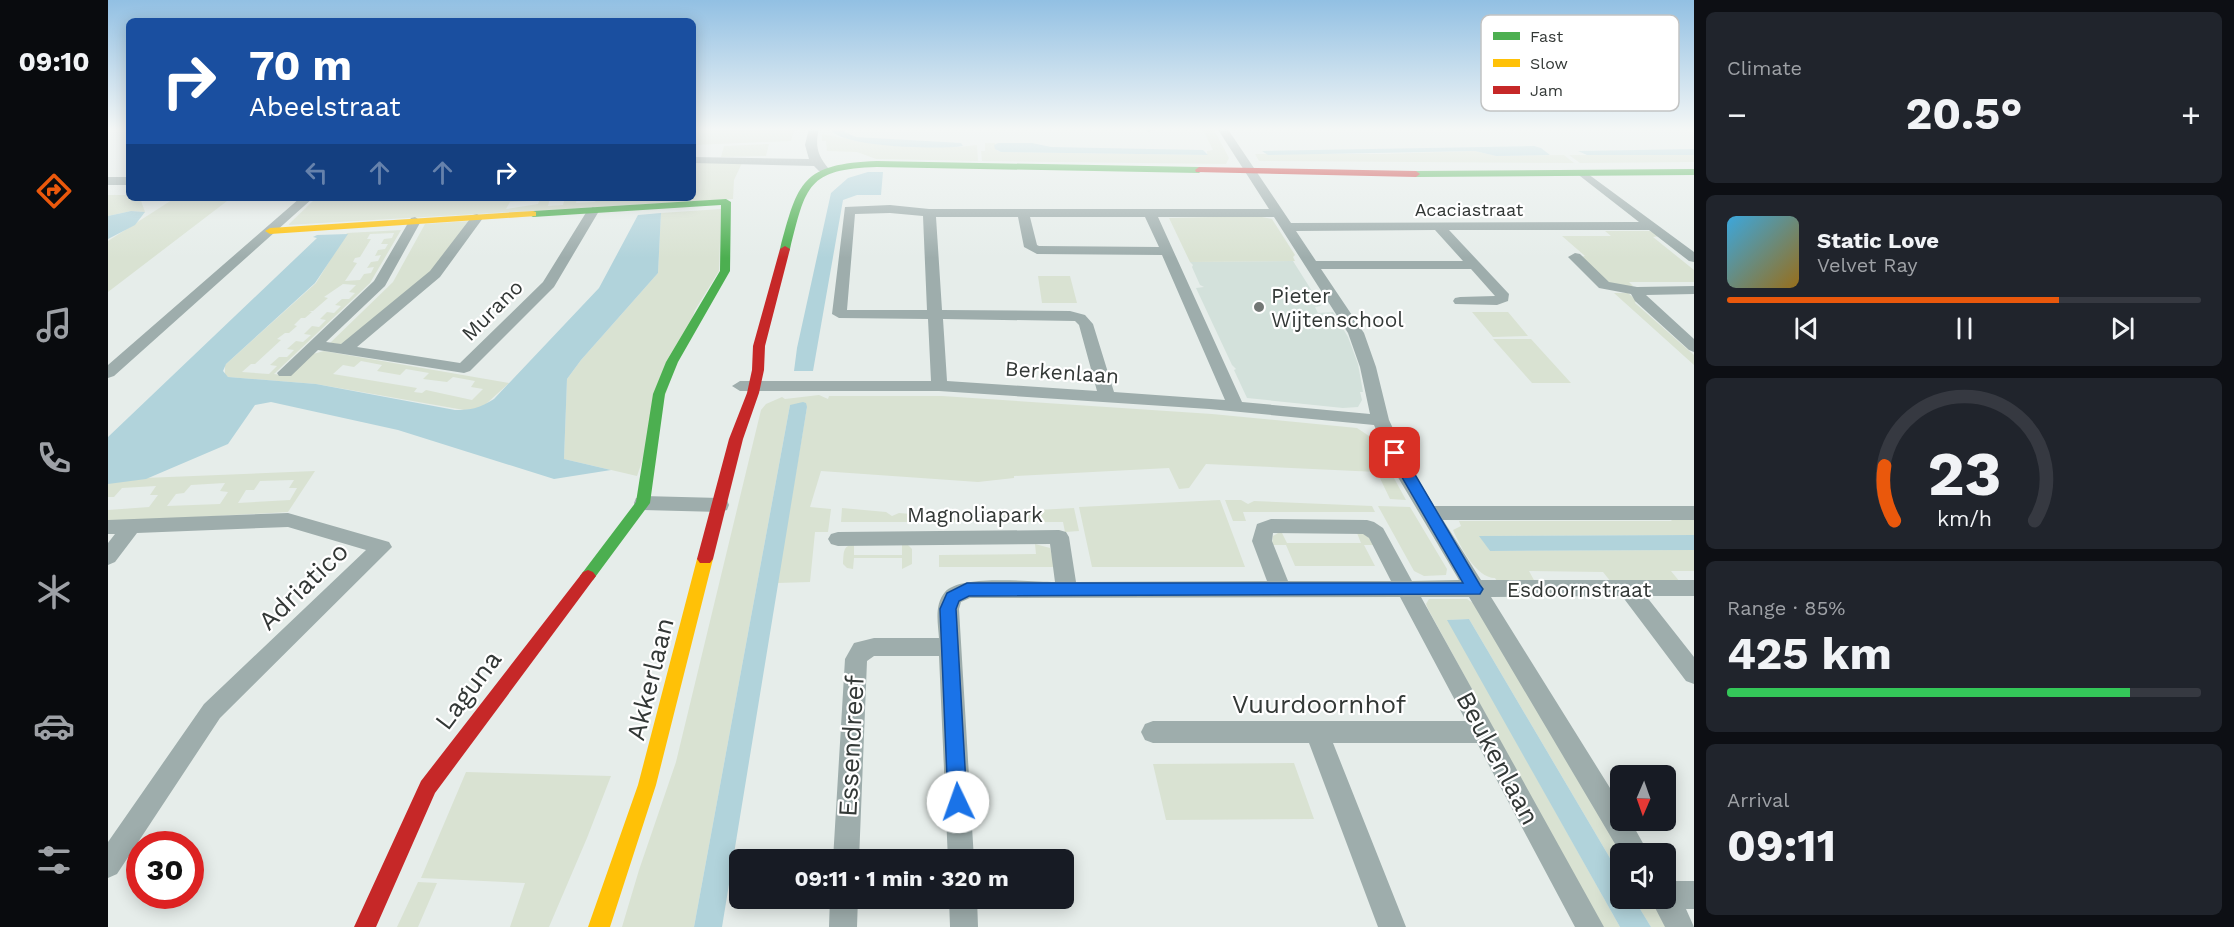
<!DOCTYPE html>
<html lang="en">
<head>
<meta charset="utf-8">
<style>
  :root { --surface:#171b24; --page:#20242c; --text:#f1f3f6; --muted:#9ea1a6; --line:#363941; --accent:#ea580c }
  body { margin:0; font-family:"Work Sans",sans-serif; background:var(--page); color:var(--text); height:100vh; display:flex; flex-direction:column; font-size:22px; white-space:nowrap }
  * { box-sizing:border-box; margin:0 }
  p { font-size:20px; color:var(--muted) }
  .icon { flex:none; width:33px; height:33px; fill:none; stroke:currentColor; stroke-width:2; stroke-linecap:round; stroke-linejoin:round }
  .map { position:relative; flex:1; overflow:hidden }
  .panel { display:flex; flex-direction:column; gap:12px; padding:12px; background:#0d0f14; width:540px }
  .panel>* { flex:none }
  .guide { position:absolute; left:18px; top:18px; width:570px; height:183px; border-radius:9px; box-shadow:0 3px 15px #0003; background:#1a4fa0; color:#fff; overflow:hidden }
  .needle { width:39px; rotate:182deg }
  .fabs { position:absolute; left:1502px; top:765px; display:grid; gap:12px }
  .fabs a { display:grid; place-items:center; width:66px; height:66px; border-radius:9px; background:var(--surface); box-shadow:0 3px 15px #0003; font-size:30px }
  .speed { position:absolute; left:18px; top:831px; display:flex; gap:12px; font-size:30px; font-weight:700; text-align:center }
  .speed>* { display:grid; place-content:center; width:78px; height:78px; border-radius:50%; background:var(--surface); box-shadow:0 3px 15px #0003; line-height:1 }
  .speed .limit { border:9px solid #d22; background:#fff; color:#111 }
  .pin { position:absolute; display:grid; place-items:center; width:51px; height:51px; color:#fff; margin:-26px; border-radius:12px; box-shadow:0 3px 9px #0006 }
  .me { position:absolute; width:66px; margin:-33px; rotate:357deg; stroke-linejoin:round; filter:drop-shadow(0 0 4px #0008) }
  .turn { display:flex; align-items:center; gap:21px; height:126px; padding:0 24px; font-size:27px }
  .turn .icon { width:78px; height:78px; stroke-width:2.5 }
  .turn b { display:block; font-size:42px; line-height:51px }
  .lanes { display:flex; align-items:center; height:57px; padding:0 24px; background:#0003; justify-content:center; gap:30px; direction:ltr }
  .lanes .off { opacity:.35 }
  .big { font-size:45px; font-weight:700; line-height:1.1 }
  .panel .widget { flex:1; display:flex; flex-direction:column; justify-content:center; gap:9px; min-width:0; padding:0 21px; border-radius:9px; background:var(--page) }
  .panel .dial { align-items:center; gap:0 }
  .dial svg { height:156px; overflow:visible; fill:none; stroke:var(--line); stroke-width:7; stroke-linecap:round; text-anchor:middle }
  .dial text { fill:var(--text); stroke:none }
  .song { display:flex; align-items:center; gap:18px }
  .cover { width:72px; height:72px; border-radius:9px; background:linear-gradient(135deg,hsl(200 70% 55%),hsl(40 70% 35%)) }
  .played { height:6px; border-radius:3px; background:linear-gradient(90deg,var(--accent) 70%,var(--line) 70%) }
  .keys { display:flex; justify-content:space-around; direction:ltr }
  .heat { display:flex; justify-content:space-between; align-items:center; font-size:33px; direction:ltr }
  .charge { height:9px; border-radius:4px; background:linear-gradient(90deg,#34c759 85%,var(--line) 0) }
  .trip { position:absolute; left:621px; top:849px; width:345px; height:60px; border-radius:9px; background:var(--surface); box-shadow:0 3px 15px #0003; font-weight:700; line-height:60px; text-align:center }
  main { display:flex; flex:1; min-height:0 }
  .tabs { display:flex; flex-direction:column; width:108px; justify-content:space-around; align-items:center; background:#090b0e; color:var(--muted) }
  .tabs .icon { width:42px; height:42px }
  .tabs .current { color:var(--accent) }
  .tabs b { font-size:27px; color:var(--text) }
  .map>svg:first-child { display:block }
</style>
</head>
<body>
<main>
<nav class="tabs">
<b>09:10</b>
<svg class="icon current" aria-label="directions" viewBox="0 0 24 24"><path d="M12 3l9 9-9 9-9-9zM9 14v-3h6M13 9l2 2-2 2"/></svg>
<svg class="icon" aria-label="music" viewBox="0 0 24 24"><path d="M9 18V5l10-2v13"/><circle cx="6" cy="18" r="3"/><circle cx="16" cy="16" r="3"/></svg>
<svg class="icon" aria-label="phone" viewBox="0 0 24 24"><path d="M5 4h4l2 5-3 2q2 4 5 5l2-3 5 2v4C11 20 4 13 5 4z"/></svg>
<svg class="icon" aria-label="climate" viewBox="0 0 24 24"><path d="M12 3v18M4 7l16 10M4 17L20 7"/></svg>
<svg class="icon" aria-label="car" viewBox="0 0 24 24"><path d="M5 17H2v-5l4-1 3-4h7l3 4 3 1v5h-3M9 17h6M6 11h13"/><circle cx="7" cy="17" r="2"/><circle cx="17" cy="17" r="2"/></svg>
<svg class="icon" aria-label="filters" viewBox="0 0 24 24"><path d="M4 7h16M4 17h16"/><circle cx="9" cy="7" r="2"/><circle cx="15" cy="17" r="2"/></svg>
</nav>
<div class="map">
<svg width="1586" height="927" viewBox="0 0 1586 927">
  <rect width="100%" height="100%" fill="#e6edea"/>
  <path fill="#d3e1db" d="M1185,261L1209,299L1213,306L1207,307L1210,313L1225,312L1240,337L1250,364L1255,392H1252L1254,400L1250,407L1235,408L1139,398L1126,370L1128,369L1124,365L1088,288L1096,287L1092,285L1084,267L1085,265L1082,262Z"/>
  <path fill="#d9e2d2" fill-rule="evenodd" d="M585,128H687L683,141L585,145L587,129Z
    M1094,128H1105L1121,158L1118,164L874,161L873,151H877V143H890H887L888,150L893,152L1097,155L1099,154V151L1105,150Z
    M714,134L762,143L852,147L869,145L870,161L768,159L749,152L719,151L718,141H714Z
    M661,144L658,156L613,157L616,146Z
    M1367,151L1388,156L1456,155L1466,163L1151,161L1147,154H1274Z
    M1461,155H1586V162L1472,163Z
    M585,162L634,163L626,180L625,199L180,225L208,198H425L423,201L402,202L398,209L430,204L432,199L442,198L440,206L455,205L457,198H469L468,203L486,202L493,198H531V200L585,198Z
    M0,195H21V198H32L37,212L23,211L0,216Z
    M67,198H123L0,292V241Z
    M613,209L611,271L587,310L529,476L456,459L459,379L473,360L550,273L553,213Z
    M1149,216L1164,219L1187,255L1185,257L1187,261L1082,262L1061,218Z
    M362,221L323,274L238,345L222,343L285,282L317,224Z
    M293,230L262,283L166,374L181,376L205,354L216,351L401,383L378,404L372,408L356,410L208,384L120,377L117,375V365L208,283L239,233ZM286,233L284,238L276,239L273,244H280L277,249L270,250L267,256L273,255L270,261L263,262L259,268L266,267L263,273L256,274L252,280L237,281L249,263L245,262L247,258L252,257L263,239H259L262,234ZM235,284L248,285L241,292L247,293L241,299H234L227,305L233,306L226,313L219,312L212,319L218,320L211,327L204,326L196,334L203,335L195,342L188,341L179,349L186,350L179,357H171L162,365L169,366L161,374L134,372L143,364H147L173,340L169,339L177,333H181L189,326L186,325L193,318H197L204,312L201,311H205L220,298L216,297ZM253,361L274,365L269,371L292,375L298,369L321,373L315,379L339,382L345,377L367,381L363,387L375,389L364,400L318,390L314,393L306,392L309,388L225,374L235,365L246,367Z
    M1497,231H1542L1552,236L1545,237L1586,270V282H1521L1525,286H1504L1473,257L1477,256L1454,236H1503Z
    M930,276H962L969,303H934Z
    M1506,293H1520L1528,300L1527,303L1586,355V365Z
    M1364,312H1400L1420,336L1385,337Z
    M1385,339H1423L1463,383H1424Z
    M711,395L720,399L721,396H834L1104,414L1249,428L1264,438L1298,500L1282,499L1269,472L1098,464L1081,488L1071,489L1061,468L906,476V478L870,482L713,471L702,507L723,509L720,532H707L702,582L669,583L699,407L682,405L586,927H514L531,870L568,762L653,410L658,404L674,397L677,399Z
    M207,471L180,512L0,522V510L41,507L50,495H42L48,486L14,488L6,497H0V484L5,482L36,478ZM186,480L181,488H189L182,500L130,503L138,490H146L152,481ZM117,483L112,491L120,492L112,504L59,506L68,494L76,493L83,485Z
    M1112,500L1137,567H984L971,507Z
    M1117,500H1133L1140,504L1146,501L1264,506L1267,512H1135L1138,521H1125Z
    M1270,506L1302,507L1339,569L1338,575L1316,576L1306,571Z
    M734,508L778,512L784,516L791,513L873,520V522H733Z
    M966,508L971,531L957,532L955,522H885L886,515C898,508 913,511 925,513L930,510Z
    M1561,518L1586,520V535L1372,536L1382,551L1586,550V571H1563L1572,582H1503L1495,572L1421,571L1427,582L1390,583L1387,578C1368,578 1352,546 1345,530L1353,526L1351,521H1564Z
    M1170,533H1174L1179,543H1253L1249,533L1256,534L1270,545H1256L1267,566H1187L1178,545H1164L1165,536Z
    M746,544V555H794V544L800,545L804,549V564L794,569V558H746L745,569L739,568L735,564C736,553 734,546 746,544Z
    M927,544L942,548L947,567H831V555L928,554Z
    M1321,599H1359L1365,603L1518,853L1512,854V875L1361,619L1340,620L1512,927H1494L1320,609L1318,604Z
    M1186,763L1206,819L1058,820L1045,764Z
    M358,772L503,776L479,838L441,927H402L417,883L313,878Z
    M310,882L329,883L310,927H289Z
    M1526,899H1545L1562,927H1543Z"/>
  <path fill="#b1d3db" d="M735,128L737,132L748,137L853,143L855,146C833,150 736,147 724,131V128Z
    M890,143H924L943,147L1095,150L1100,155L893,152L887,149L886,145Z
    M1426,146L1433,148L1442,155L1388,156L1367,151L1160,155L1154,151Z
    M1586,149V155H1479L1470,151Z
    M760,172H775L773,195H749L735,200L705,371H686L689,348L723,193L740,178Z
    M23,211L37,212L27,225L0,239V216Z
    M553,213L550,273L473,360L459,379L456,459L503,470L446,479L290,430L163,402L147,405L120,444L38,479L0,484V437L209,238L205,237L209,235L240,234L207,283L118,364L115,371L120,377L208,384L347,410C363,410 372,408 386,399L491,288L530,215Z
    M695,402L698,403L699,407L614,927H586L682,405Z
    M1586,535V550L1382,551L1371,536Z
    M1361,619L1512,875V898L1526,899L1543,927H1512L1339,620Z"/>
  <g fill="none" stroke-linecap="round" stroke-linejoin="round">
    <path fill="#9eadac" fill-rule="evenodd" d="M701,128H711C707,146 709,155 721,169L719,171H711L706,166L585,163V157L701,159L697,145Z
      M1035,128H1046V129L1041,132Z
      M1109,128H1119L1183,223L1531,222L1472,176L1470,174L1476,171L1586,252V262L1581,261L1541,230H1341L1401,294L1400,301L1389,305L1347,304L1345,301L1347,298L1352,297L1387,296L1363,269H1213L1256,333L1268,367L1281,420L1306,473L1326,506H1586V520H1335L1373,580H1586V596H1538L1586,657V684L1578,681L1514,596L1383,597L1512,804V820H1522L1541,854H1513L1361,597H1313L1496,927H1467L1369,743H1225L1298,927H1270L1201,743H1045L1037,740L1033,732L1037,724L1045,721H1358L1292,597L862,598L853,602L851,609L866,860H840L831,656H766L759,661L751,860H725L737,659L746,643L766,638H831C830,623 826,605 837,592C852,574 924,582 947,582L942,544L730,546L723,544L720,539L723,534L730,532L951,530L958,532L961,537L968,582L1159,581L1144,541L1149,524L1163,519L1259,520L1266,522L1275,528L1304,581L1351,580L1288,474L1266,425L1101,409L831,391H632L624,386L632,381H823L820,319L731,318L724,314L737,207L782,205L821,209H1161ZM782,213L815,216L819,310H739L747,214ZM828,217H910L916,247L929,254L1054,255L1117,400L1006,392L985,324L977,315L962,311L834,310ZM922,217H1037L1051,247L931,246L929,245ZM1050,217H1166L1240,333L1252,367L1262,414L1134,402ZM1327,230L1355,261H1208L1188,231ZM835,319L967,321L971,325L989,391L839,381ZM1165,533L1255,534L1261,538L1283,581H1180L1164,541Z
      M0,177H21V185H0Z
      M192,198H205L6,376L0,378V365Z
      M485,207L491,211L446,287L362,371L356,373L210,350L183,376H171L169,373L266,281L303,218L307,217L313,221L277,286L218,342L233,344L322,271L365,215L369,214L375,218L332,277L249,347L352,363L435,282L479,211Z
      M1467,253L1472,254L1501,282L1529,287L1586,286V294L1538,295L1586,339V352L1581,350L1527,301L1523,294L1491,288L1460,257Z
      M535,496L612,498L619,500L621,505L619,510L612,512L535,510L528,508L526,503L528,498Z
      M180,513L281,542L284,547L112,718L9,874L0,878V842L96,704L258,550L180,527L29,533L7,562L0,565V543L7,534H0V520Z
      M1557,881H1586V909H1578L1586,927H1557L1542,898H1557Z
      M722,898H750L749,927H721Z
      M841,898H869L870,927H842Z"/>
    <path fill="#4caf50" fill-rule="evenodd" d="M769,161L1091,167L1095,170L1091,173L769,167C699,169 698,186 682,249L681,251H673L672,249C690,181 694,164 769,161Z
      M1586,169V175L1308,177L1304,174L1308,171Z
      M618,199L623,202L622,271L570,362L557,394L542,503L485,580L480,582L475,580L472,576L475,572L528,502L545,394L558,362L612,271L613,205L425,217L420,214L425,211Z"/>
    <path fill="#ffc107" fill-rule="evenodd" d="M425,211L428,212V216L162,234L157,231L162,228Z
      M597,553L602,555L605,559L548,785L502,927H480L530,785L589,559L592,555Z"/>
    <path fill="#c62828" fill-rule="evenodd" d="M1091,167L1308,171L1312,174L1308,177L1088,172L1087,170Z
      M677,246L682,249L657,346L656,370L651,393L635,439L605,559L602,563H592L589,559L621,439L639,393L644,370L645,346L672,249Z
      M480,570L485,572L488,576L485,580L327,793L268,927H246L313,781L475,572Z"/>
  </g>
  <linearGradient id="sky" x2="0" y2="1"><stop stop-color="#92c0e3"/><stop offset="0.5" stop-color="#f4f7f6"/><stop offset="1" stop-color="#f4f7f6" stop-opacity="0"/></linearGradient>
  <rect width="1586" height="258" fill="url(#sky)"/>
  <path fill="#1a73e8" stroke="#114b97" stroke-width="1.5" d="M1287,448L1292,449L1372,585L1375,589L1372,594L861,596L851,601L848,609L859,802L856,809L850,812L843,809L840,802L832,609L839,593L859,583H1355L1280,453Z"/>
  <circle fill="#727775" stroke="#fff" stroke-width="2" cx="1151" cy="307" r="6"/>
  <g text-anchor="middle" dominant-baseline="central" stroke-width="4.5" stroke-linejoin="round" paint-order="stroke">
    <g font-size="18" fill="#333836" stroke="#fff">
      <text x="1361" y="209">Acaciastraat</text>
    </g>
    <g font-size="21" fill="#333836" stroke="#fff" text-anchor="start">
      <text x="1163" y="295">Pieter<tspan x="1163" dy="24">Wijtenschool</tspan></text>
    </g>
    <g font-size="21" fill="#333836" stroke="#fff">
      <text transform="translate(384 310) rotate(-45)">Murano</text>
      <text transform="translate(954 372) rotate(4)">Berkenlaan</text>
      <text x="867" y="514">Magnoliapark</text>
      <text x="1471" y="589">Esdoornstraat</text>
    </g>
    <g font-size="26" fill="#333836" stroke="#fff">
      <text transform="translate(195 586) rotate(-44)">Adriatico</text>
      <text transform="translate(542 679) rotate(-76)">Akkerlaan</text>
      <text transform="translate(360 690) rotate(-53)">Laguna</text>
      <text x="1211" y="704">Vuurdoornhof</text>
      <text transform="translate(743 746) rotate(-87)">Essendreef</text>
      <text transform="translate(1390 758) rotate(62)">Beukenlaan</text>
    </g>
  </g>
  <rect x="1373" y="15" width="198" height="96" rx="9" fill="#fff" stroke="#c2c3c3" stroke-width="1.5"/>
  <rect x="1385" y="32" width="27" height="8" fill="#4caf50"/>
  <rect x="1385" y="59" width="27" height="8" fill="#ffc107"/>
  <rect x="1385" y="86" width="27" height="8" fill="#c62828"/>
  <g font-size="16" fill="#333836">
    <text x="1422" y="42">Fast</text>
    <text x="1422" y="69">Slow</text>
    <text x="1422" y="96">Jam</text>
  </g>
</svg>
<div class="fabs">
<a><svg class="needle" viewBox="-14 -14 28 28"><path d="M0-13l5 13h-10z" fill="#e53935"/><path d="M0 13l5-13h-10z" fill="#9ea1a6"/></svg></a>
<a><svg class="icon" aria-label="sound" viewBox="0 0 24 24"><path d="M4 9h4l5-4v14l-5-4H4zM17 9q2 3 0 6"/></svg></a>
</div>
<div class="speed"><div class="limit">30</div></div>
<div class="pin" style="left:1287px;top:453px;background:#d93025"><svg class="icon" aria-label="arrive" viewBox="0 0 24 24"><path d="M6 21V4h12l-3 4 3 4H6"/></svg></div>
<svg class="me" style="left:850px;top:802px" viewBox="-20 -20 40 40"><circle r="19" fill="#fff"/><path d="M0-13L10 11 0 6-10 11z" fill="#1a73e8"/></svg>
<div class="trip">09:11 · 1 min · 320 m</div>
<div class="guide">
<div class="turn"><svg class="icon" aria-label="right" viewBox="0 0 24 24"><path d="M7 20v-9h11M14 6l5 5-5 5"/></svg><div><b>70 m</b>Abeelstraat</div></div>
<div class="lanes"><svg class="icon off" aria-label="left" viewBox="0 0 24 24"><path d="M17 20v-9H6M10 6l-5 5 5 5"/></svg><svg class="icon off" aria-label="ahead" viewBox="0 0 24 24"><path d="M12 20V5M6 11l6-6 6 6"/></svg><svg class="icon off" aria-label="ahead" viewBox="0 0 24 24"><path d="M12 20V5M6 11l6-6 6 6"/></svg><svg class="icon" aria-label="right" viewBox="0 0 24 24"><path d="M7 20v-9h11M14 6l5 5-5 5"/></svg></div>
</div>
</div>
<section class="panel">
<div class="widget"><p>Climate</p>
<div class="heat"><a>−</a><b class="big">20.5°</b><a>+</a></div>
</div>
<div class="widget">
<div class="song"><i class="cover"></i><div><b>Static Love</b><p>Velvet Ray</p></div></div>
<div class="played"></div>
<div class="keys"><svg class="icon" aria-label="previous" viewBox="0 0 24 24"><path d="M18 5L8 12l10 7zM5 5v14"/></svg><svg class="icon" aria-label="pause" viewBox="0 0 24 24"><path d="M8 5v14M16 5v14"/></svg><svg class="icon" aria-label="next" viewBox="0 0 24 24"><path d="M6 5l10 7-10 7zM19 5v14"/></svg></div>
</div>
<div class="widget dial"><svg viewBox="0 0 100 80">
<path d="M14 69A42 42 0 1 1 86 69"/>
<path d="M14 69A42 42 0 0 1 9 41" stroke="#ea580c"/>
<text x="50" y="56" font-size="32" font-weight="700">23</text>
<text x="50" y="72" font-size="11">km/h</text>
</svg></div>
<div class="widget"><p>Range · 85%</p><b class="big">425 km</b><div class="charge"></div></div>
<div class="widget"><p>Arrival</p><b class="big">09:11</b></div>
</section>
</main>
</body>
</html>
